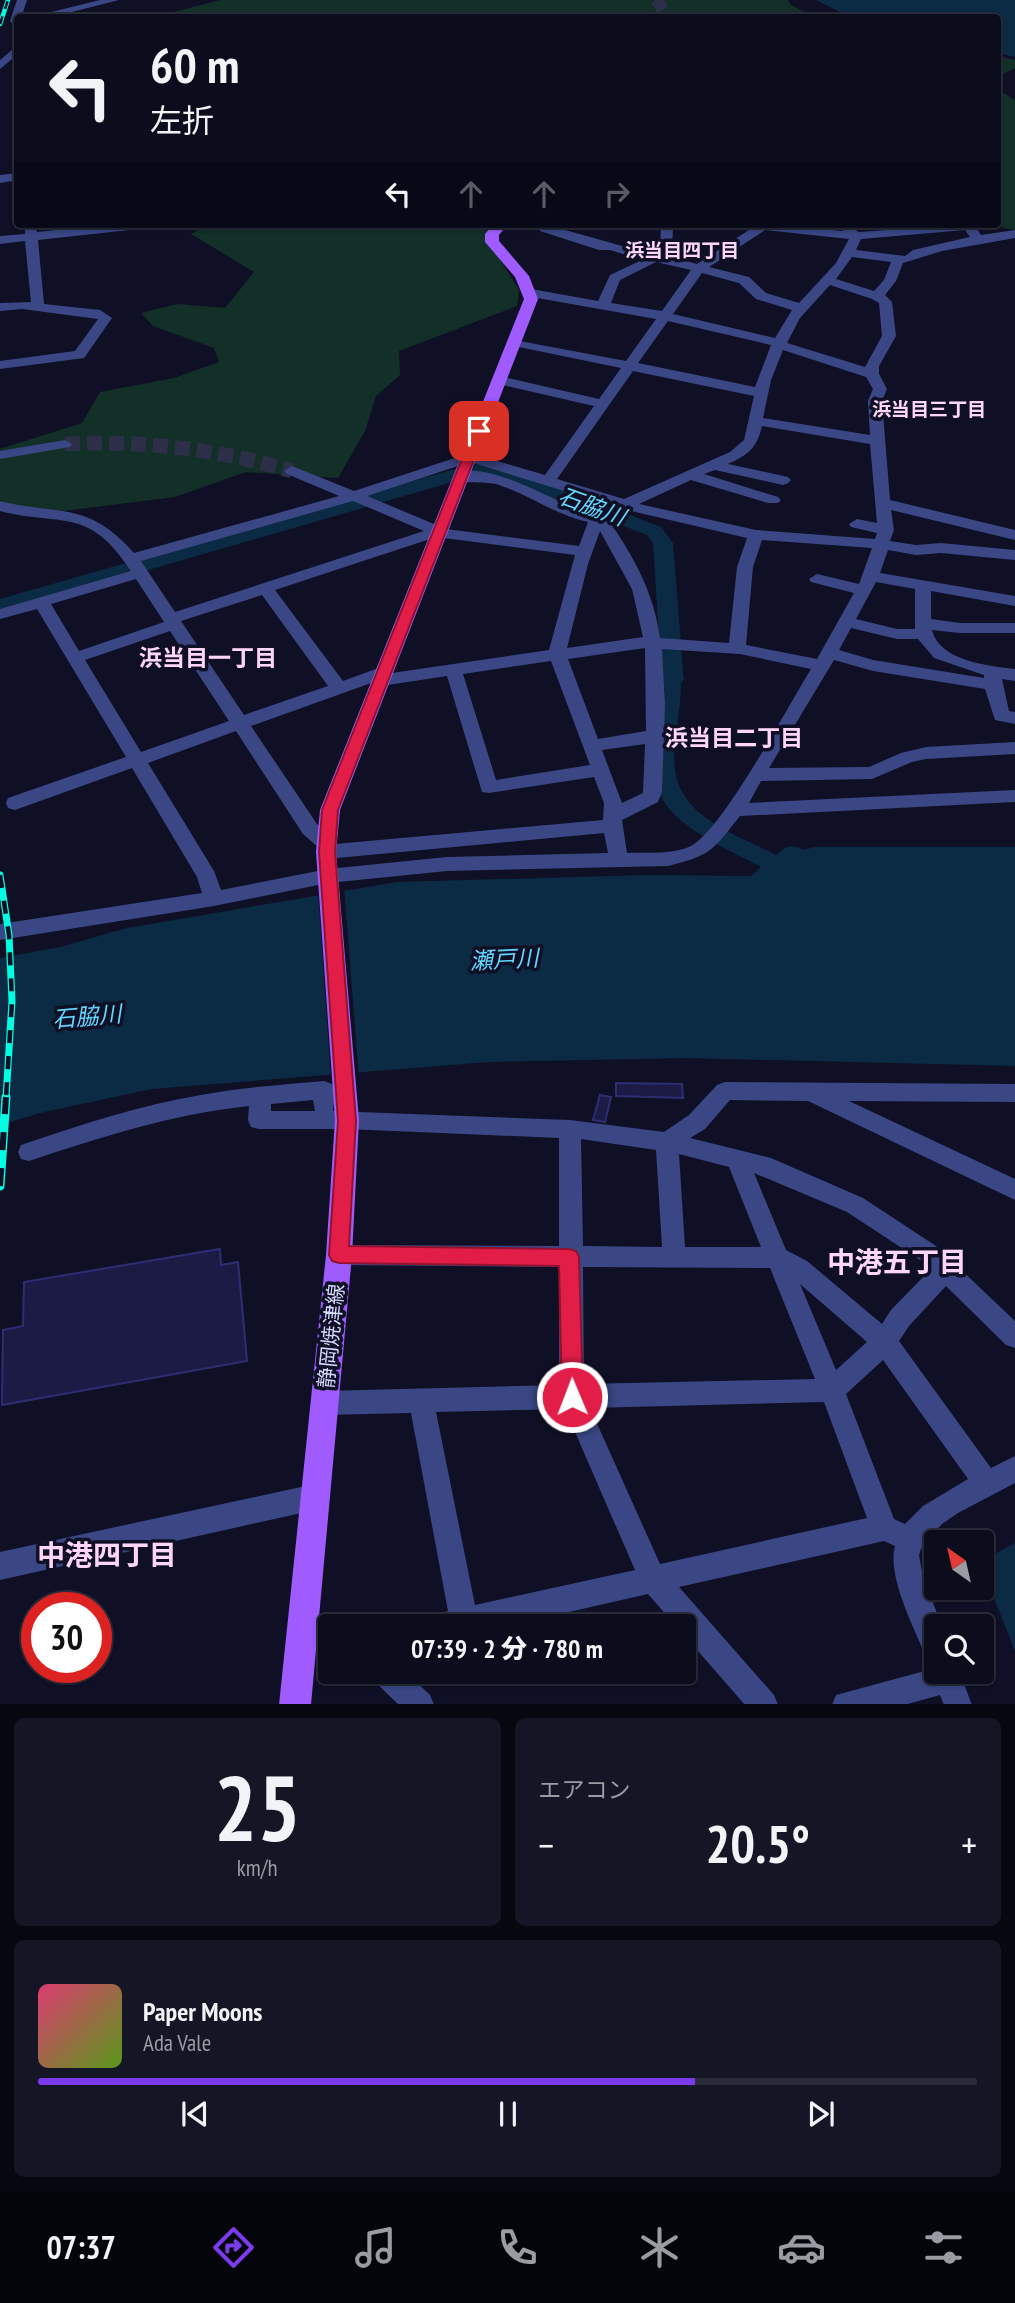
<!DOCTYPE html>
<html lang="ja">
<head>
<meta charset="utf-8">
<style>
  :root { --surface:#0b0c1c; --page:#141525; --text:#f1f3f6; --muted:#9a9ba3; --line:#2b2c3b; --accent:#7c3aed }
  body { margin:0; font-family:"PT Sans Narrow","Noto Sans JP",sans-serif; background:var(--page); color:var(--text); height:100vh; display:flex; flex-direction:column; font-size:26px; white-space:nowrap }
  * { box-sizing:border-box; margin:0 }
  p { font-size:23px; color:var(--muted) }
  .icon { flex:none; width:38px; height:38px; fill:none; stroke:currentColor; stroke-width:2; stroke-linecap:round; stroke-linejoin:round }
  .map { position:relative; height:1704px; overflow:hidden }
  .panel { display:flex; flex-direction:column; gap:14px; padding:14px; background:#06070f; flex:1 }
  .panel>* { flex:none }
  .hud { position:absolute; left:14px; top:14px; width:987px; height:214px; border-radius:7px; box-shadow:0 2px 5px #0004,0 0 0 2px var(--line); background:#0b0c1c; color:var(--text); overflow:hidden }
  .needle { width:46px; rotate:326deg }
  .tools { position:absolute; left:924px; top:1530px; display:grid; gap:14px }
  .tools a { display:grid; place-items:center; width:70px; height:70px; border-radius:7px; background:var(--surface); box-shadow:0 2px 5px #0004,0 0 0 2px var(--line); font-size:35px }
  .speed { position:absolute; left:21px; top:1592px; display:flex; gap:14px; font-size:35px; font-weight:700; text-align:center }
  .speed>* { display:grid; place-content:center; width:91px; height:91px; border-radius:50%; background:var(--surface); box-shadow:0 2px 5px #0004,0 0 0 2px var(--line); line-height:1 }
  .speed .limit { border:10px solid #d22; background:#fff; color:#111 }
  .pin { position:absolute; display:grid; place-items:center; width:60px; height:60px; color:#fff; margin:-30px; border-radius:14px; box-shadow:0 4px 10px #0006 }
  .me { position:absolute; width:77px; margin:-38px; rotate:359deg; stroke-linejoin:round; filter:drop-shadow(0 0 5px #0008) }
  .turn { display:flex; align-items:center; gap:24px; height:147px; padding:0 21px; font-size:32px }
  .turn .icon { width:91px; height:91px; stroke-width:2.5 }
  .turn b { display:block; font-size:49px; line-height:60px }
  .lanes { display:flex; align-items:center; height:66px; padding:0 21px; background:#0003; justify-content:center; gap:35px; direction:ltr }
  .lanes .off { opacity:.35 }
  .big { font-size:52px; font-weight:800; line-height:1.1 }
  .panel .tile { flex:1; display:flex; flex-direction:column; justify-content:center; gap:10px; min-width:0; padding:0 24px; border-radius:10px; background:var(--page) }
  .panel .dial { align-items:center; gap:0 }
  .dial b { font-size:91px; line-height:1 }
  .song { display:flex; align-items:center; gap:21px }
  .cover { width:84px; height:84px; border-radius:10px; background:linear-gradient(135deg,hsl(340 70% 55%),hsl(90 70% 35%)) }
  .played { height:7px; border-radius:4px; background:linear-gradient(90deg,var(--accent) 70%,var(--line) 70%) }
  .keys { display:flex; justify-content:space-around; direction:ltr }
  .heat { display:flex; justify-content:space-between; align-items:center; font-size:38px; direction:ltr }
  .panel .tiles { flex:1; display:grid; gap:14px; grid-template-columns:1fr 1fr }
  .tile:last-child { grid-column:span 2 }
  .trip { position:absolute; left:318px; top:1614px; width:378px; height:70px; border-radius:7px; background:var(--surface); box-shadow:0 2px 5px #0004,0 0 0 2px var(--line); font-weight:800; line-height:70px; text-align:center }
  .dock { display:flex; height:112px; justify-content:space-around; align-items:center; background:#04050b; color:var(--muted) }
  .dock .icon { width:49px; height:49px }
  .dock .on { color:var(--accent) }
  .dock b { font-size:32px; color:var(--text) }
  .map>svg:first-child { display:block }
</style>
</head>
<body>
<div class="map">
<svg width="1015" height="1705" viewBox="0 0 1015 1705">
  <rect width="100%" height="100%" fill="#0f1026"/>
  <path fill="#122f28" d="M220,0H788L790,4L813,17H136L170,13Z
    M998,56L1015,60V68L1001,75L1000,91L1015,100V230L1003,228L998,222Z
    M209,224H493L486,237L519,290L517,306L399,351L400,375L376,396L365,431L338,478L246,472L175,497L63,511L10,505L0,500V449L82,423L100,392L174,378L219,362L214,348L153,326L141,313L178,304L225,308L254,272L191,234Z"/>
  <path fill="#0a2b43" d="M816,0H1015V57L998,53V18L850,17Z
    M658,645L679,646L684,679L681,684C681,709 672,750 675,771C682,819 739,835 776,855C787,845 791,844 804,850L814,847H1015V1066L687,1058L489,1062L152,1089L44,1112L0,1125V958L60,947L127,928L397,882L647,875L751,876L761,867C732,851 680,830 663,800C654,784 660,714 661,692H665Z
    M1015,1543V1651L982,1568V1561Z"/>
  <path fill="#0f1026" d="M344,887L359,1078L331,1080L318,891Z"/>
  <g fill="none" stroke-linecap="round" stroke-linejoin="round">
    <path fill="#0a2b43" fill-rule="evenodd" d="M479,462L507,467L661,527L673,543L683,670L680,675H664L661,670L653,543L647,535L496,476L480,474L0,613V599Z"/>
  </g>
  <path fill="#1b1b46" stroke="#2d2e72" stroke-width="2" d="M616,1083L682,1084L683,1098L616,1096Z
    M600,1095L611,1097L605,1122L593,1120Z
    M220,1249L221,1265L238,1262L247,1361L2,1405L3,1330L23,1326L24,1282Z"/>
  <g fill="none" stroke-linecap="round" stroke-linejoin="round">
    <path stroke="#2d2e47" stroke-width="15" stroke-dasharray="15 7" stroke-linecap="butt" d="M65,444C143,440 217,449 292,471"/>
    <path stroke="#2d2e47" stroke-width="12" stroke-dasharray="12 6" stroke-linecap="butt" d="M656,0L669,18"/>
    <path fill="#3a4784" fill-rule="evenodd" d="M17,0H27L21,18H18V31L10,21Z
      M100,0H119L48,18H27Z
      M18,45V54L0,69V60Z
      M18,173V180L0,183V175Z
      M25,224H35L37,232L114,224H154L148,228L38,240L44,304L100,310L112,318L84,358L0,369V361L75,351L98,319L22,309L0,311V303L31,302L25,241L0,244V236L25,234Z
      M544,224L654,255L660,254L661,224H673L672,257L697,264L758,224L842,231L848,226L859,232L974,224L981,235L1015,230V238L942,251L903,263L896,281L885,295L892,302L896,336L879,366V374L887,389L882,401L890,500L1015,530V540L891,510L894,530L890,541L916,545L941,543L1015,550V560L941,553L916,555L888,550L880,573L1015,596V606L931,591V619L960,623H1015V633H960L932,630C939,661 989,666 1015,669V681L1002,679L1009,711L1015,712V724L995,720L985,689L873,671L834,660L769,768L869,767L901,753L926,747L1015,742V754L926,759L912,762L872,779L761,781L749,803L1015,790V802L740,816C712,851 712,855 668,866L447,871L328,883L214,906L0,940V924L202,893L197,877L132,768L15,810L8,808L6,803L8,798L126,757L37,609L0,619V609L131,571C88,505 61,527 0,511V501C60,516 87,500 134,553L339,496L287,474L284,471L292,466L354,491L470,453L545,475L594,406L494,383V377L499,376L599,399L621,368L509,345V339L626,361L656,319L526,296L524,293L531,289L598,301L610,275L642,260L610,250H599L540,231V225ZM765,230L849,239L836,263L799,303L766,293L749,277L709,267ZM965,230L970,237L913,250L905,256L856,250L861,239ZM852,257L891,262L884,280L874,291L836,279ZM656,262L691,270L662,311L611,303L620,280ZM702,273L739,283L756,299L792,310L775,338L673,314ZM830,285L872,299L879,303L882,336L865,367L787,343L800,318ZM668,321L771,345L755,387L638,363ZM783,350L866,377L873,389L868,401L870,435L763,418L771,380ZM633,371L754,396L744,440L730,452L624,499L557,479ZM762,426L870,444L877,523L857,519L849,524L851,527L877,533L875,539L756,530L639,504L691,480L768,503H778L781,500L778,497L704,474L715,470L783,485L788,483L791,480L788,477L728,464C748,455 757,448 762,426ZM470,462L613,506L598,514L588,512C559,506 479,453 453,477C462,485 483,481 496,484C528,494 555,515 588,522L579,546L446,529L367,496ZM353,501L424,531L175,612L141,561ZM627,510L747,538L737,567L729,643L660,638C654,593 634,557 609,521ZM600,531L632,589L643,637L567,648L588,564ZM436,537L575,555L549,650L392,673L390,668L384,666L343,681L275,590ZM762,540L872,548L859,584L817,574L809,579L811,582L854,593L817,659L746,645L753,567ZM136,579L164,622L79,651L51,604ZM876,582L915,589V629H897L856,619ZM262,595L328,686L244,715L181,621ZM851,628L897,639H918L934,658L984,675V678L873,660L839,650ZM170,631L229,721L141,752L85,660ZM645,648L646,731L598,739L568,659ZM662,649L740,654L811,669C788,706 723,829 691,846C672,855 647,852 627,853L622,820L658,802L662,792L665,705ZM551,661L590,765L496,780L463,674ZM447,676L482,792L489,793L594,777L604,803L603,820L335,844L333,838L317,824L251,726L374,682L381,686ZM236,731L303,834L319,848L316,852L319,857L326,859L604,833L608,853L447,857L328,869L221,890L214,871L148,763ZM645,744L643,793L622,803L602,750Z
      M65,440L72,444L70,447L0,459V451Z
      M324,1081L332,1084L335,1090L333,1111L570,1120L664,1132L689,1115L717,1085L725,1082L1015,1084V1102L849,1101L1015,1179V1200L808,1101L730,1100L705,1129L690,1138L771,1158L863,1198L936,1246L1015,1321V1348L1006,1345L946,1286L909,1326L899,1341L991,1468L1015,1456V1483L958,1513L942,1524L922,1546L919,1555L923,1577L942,1626H936V1671H959L972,1705H944L940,1695L904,1705H832L836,1695L932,1669L936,1661L926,1657C914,1627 887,1577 895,1546L884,1541L679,1587L774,1695L778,1705H745L684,1635V1626H676L648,1594L507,1626H430L434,1616L448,1611L411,1413L324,1415L315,1411L311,1403L315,1395L324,1391L559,1385V1267L339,1265L331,1262L327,1255L331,1248L339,1245L559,1246V1138L347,1129H259L251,1127L248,1120L249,1106C173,1114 101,1137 29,1161L21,1159L18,1152L21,1145C80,1125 140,1105 201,1095C242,1087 283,1085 324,1081ZM313,1100L315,1111H271V1104ZM581,1139L656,1150L662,1247L583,1246ZM679,1154L729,1167L761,1247H685ZM754,1173L847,1212L920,1260L930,1270L891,1310L882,1324L807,1261L786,1250ZM583,1267L770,1268L815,1379L584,1384ZM800,1284L867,1342L836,1370ZM883,1360L968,1479L923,1506L905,1524L894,1519L846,1394ZM824,1402L867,1518L660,1564L590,1408ZM565,1409L635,1570L475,1605L436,1412Z
      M315,1484L324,1488L328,1497L324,1506L315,1510L0,1580V1552Z
      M303,1610L341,1625L331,1626V1649L293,1634L289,1624L293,1614Z
      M370,1671H405L430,1695L434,1705H399L374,1681Z"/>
    <path fill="#9f5bfe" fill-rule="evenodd" d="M494,224H508L499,235V241L529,276L538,299L340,810L336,852L359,1120L352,1255L311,1705H279L326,1255L335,1120L316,852L320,810L524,299L515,277L485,242V234Z"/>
    <defs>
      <path id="rail-far2" d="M0,24L8,0"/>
      <path id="rail-far1" d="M0,875L9,935L12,1001L6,1098"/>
      <path id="rail" d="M0,1186L6,1097"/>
    </defs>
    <use href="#rail-far2" stroke="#01fde2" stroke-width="4.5"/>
    <use href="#rail-far1" stroke="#01fde2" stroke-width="7"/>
    <use href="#rail" stroke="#01fde2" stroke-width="9"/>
    <use href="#rail-far2" stroke="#0f1026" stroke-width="2.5" stroke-dasharray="8" stroke-linecap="butt"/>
    <use href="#rail-far1" stroke="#0f1026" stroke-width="4.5" stroke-dasharray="13" stroke-linecap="butt"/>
    <use href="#rail" stroke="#0f1026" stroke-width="6" stroke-dasharray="18" stroke-linecap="butt"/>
  </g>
  <path fill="#e11d48" stroke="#92132f" stroke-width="2" d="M479,428L485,431L338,810L335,852L356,1121L349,1246L569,1249L576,1251L579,1257L583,1397L579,1404L572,1407L565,1404L562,1397L559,1266L339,1263L332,1261L329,1255L338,1121L319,852L322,810L473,431Z"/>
  <g text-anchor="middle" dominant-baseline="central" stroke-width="7" stroke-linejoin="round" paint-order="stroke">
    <g font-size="19" font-weight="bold" fill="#ffd6f8" stroke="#0f1026">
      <text x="682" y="250">浜当目四丁目</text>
      <text x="929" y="409">浜当目三丁目</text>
    </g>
    <g font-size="21" fill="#d4d8ff" stroke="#0f1026">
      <text transform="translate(331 1336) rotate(-84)">静岡焼津線</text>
    </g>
    <g font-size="23" font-style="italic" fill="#62d7fe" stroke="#0f1026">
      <text transform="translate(592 506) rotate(20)">石脇川</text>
      <text transform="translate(504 959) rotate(-3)">瀬戸川</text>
      <text transform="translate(87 1016) rotate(-5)">石脇川</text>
    </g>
    <g font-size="23" font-weight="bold" fill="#ffd6f8" stroke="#0f1026">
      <text x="208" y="657">浜当目一丁目</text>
      <text x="734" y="737">浜当目二丁目</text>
    </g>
    <g font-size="28" font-weight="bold" fill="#ffd6f8" stroke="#0f1026">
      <text x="897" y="1261">中港五丁目</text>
      <text x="107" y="1554">中港四丁目</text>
    </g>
  </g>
</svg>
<div class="tools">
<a><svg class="needle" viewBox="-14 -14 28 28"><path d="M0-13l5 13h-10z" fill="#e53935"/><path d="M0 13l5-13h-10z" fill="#9a9ba3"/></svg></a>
<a><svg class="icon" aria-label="search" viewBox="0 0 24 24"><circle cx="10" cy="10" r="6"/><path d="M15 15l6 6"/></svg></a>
</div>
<div class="speed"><div class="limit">30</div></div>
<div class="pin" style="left:479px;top:431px;background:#d93025"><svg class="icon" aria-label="arrive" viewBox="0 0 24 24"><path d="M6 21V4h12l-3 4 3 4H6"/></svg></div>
<svg class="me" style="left:572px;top:1397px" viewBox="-20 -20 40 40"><circle r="17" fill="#e11d48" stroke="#fff" stroke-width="3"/><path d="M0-11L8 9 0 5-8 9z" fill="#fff"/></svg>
<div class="trip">07:39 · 2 分 · 780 m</div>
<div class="hud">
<div class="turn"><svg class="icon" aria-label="left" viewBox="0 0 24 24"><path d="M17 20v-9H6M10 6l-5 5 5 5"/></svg><div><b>60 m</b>左折</div></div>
<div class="lanes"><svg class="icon" aria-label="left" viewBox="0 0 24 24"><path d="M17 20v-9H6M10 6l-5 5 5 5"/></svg><svg class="icon off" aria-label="ahead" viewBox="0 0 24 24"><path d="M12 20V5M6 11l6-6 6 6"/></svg><svg class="icon off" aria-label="ahead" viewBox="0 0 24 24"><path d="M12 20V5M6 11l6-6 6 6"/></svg><svg class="icon off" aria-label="right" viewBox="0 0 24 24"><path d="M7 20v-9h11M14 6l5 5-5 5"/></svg></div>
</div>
</div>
<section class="panel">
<div class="tiles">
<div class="tile dial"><b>25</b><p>km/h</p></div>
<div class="tile"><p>エアコン</p>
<div class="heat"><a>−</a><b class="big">20.5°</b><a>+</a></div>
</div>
<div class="tile">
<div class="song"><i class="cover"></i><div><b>Paper Moons</b><p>Ada Vale</p></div></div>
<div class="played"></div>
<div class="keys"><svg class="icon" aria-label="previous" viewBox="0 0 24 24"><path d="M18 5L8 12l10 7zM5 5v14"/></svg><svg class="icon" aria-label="pause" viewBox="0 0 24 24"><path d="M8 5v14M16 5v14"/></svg><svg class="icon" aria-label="next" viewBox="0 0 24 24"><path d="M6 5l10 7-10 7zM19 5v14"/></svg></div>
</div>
</div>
</section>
<nav class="dock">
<b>07:37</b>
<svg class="icon on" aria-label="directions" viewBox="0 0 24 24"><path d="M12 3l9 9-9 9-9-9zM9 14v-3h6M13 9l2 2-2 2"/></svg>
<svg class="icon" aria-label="music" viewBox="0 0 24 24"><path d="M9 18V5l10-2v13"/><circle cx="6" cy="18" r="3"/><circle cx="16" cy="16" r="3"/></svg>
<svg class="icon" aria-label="phone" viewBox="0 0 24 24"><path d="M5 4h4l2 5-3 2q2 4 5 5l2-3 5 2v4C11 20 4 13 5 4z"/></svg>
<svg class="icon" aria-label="climate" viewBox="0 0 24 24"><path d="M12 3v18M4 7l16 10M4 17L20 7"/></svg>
<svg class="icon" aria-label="car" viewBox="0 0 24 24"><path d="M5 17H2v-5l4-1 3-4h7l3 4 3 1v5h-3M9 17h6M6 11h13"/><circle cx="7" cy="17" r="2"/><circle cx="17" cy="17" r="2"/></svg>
<svg class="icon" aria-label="filters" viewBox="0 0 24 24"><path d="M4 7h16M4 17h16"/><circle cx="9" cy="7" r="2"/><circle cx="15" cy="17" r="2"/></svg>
</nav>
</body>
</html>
